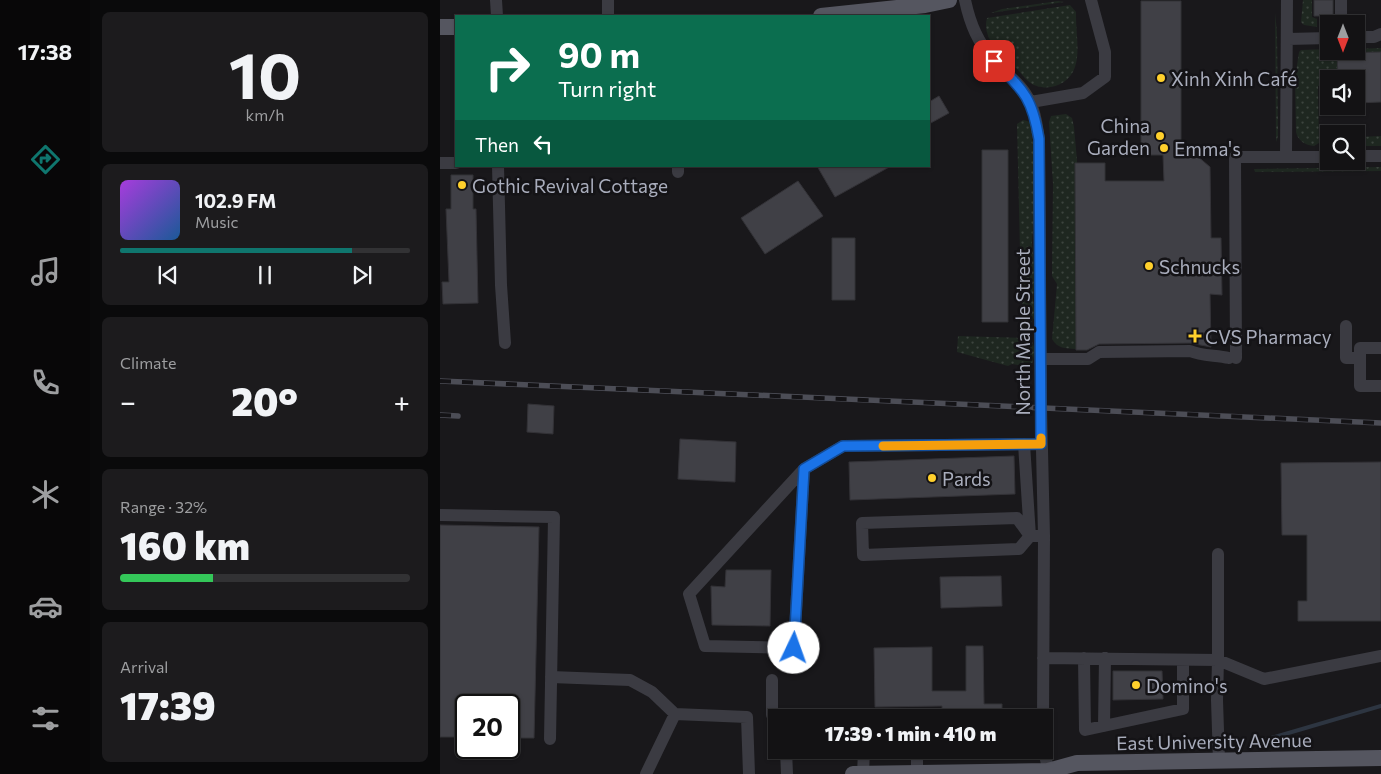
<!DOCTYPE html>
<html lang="en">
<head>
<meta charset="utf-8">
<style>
  :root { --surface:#131214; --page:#1c1b1d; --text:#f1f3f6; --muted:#9d9ea0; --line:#323234; --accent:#0f766e }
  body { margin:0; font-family:Commissioner,sans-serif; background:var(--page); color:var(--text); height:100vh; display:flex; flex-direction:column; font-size:19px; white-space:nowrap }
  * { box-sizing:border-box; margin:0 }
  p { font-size:16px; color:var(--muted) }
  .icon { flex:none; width:28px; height:28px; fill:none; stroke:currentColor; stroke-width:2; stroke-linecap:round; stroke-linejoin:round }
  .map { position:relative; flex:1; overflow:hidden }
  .details { display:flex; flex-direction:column; gap:12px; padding:12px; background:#0a0a0b; width:350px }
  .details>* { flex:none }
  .hud { position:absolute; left:15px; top:15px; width:475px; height:152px; border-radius:0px; box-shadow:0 1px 4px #0004,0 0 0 1px var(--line); background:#0b6e4f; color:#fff; overflow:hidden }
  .needle { width:32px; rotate:180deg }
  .fabs { position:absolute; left:880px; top:15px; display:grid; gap:10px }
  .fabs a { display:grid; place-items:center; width:45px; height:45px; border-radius:0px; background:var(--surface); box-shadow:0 1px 4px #0004,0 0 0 1px var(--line); font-size:25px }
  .speed { position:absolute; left:15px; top:694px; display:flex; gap:10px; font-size:25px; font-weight:700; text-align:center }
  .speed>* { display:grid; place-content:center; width:65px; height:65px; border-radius:50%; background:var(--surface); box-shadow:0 1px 4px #0004,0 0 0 1px var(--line); line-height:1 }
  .speed .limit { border:2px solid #111; border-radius:8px; background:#fff; color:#111 }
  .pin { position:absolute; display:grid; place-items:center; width:42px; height:42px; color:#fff; margin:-21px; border-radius:10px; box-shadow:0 2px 8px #0006 }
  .me { position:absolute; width:55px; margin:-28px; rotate:3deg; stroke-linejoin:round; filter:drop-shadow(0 0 4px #0008) }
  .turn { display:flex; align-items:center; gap:18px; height:105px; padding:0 20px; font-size:22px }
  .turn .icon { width:65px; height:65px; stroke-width:2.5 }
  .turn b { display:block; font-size:35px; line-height:42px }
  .then { display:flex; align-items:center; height:48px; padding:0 20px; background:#0003; gap:10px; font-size:19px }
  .big { font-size:38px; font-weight:800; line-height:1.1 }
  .details .widget { flex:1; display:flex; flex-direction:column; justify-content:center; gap:8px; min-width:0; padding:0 18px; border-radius:8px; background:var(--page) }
  .details .dial { align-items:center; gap:0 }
  .dial b { font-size:65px; line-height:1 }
  .song { display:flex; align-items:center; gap:15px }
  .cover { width:60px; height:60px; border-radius:8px; background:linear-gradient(135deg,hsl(280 70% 55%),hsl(210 70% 35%)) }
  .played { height:5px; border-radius:2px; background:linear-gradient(90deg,var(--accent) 80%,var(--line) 80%) }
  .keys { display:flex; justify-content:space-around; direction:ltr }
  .heat { display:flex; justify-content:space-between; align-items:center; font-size:28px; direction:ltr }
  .charge { height:8px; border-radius:4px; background:linear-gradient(90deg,#34c759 32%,var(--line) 0) }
  .trip { position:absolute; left:328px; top:709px; width:285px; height:50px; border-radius:0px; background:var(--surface); box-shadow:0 1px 4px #0004,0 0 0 1px var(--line); font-weight:800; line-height:50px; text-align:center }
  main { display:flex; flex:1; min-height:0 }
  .tab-bar { display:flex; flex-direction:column; width:90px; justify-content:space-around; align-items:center; background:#080708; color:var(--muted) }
  .tab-bar .icon { width:35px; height:35px }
  .tab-bar .on { color:var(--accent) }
  .tab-bar b { font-size:22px; color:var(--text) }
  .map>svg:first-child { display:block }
</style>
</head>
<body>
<main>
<nav class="tab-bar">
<b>17:38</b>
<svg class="icon on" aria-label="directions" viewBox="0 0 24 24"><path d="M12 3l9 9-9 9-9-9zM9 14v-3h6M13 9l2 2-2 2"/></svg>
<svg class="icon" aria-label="music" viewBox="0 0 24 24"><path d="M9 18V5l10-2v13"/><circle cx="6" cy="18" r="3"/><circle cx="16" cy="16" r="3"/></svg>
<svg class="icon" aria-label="phone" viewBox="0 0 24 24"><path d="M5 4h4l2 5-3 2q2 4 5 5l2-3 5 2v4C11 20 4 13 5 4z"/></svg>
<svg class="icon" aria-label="climate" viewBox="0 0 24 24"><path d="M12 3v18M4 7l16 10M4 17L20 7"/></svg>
<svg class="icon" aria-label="car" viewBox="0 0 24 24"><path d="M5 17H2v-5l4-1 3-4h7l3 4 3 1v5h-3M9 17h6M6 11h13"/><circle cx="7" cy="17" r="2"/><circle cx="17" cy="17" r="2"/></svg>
<svg class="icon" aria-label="filters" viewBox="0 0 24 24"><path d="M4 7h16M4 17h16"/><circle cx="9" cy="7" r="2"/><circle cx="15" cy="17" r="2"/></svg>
</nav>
<section class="details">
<div class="widget dial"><b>10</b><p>km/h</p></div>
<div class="widget">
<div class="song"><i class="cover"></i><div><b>102.9 FM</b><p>Music</p></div></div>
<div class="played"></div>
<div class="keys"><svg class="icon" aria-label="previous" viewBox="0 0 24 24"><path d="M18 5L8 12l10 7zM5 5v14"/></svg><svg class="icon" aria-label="pause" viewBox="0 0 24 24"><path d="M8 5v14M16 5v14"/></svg><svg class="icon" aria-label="next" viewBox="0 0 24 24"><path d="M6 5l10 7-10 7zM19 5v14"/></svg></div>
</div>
<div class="widget"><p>Climate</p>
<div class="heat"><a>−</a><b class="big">20°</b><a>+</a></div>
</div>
<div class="widget"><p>Range · 32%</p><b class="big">160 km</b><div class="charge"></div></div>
<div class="widget"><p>Arrival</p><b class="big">17:39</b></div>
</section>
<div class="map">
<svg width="941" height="774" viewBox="0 0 941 774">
  <defs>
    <pattern id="grass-dots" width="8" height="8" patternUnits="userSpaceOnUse" patternTransform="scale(1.25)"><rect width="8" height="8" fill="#1e2720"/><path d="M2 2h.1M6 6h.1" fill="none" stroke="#3c443e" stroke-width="1.8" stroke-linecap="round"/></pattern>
  </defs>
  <rect width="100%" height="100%" fill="#19181b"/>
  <path fill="url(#grass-dots)" d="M863,0H872V17L877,19V27L864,25L861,22Z
    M618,1L624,2L551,13L562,9Z
    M630,5L636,12V17C636,32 640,53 635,67C630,83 612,91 597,86C588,84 583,75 577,69C563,56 541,39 547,18Z
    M835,13L837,32L838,136L836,142Z
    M941,48V52L897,53L898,77H887V85L878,86L879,143L874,146C865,145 858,141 856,132L855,79L859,52L861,50L889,49V51H916V49Z
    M626,114L632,118L634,127L637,160L636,349C625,348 618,349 612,339L617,284L612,276L613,184L609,122L611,116Z
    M583,120L591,122L593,146L594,214L592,243L595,277L593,299L596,315L590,324L585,323L581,293L577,124Z
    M941,136V146H916V137Z
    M941,167V171L815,172L814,169Z
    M518,336L589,338C598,346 594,359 590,369H585L583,366L572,364L568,366L517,352Z"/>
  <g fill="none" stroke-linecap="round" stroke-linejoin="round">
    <path stroke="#2d3541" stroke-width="4" d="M821,741L941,706"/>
  </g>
  <path fill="#404046" stroke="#333237" d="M874,0H893V16H874Z
    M701,1H741V142L770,167L771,238H781L782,295L770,294L771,347L750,343L659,344L647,350H636L635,163H665V181H724L723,155H701Z
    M941,52V102L916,103V79H898L897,53Z
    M499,96L509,113L489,124V102Z
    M542,150H568V322H542Z
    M377,166H451L395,197Z
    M11,175H33V209H36L38,303L3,304L2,282H9L6,209H11Z
    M358,181L383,216L325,254L301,218Z
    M392,238H415V300H392Z
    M88,404L114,406L113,434L87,432Z
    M240,439L296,442L295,482L238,479Z
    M574,456L575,494L410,500L409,462Z
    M941,462V621H858V601H867V535H842L841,463Z
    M0,525L99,527L94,738H69V705H26V737H0Z
    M286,570H331L330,626L272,625L271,586L285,587Z
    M561,576L562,606L501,608L500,577Z
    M526,646H543L544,704H562V715H555V718H537V714H513V718H502V706L435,707L434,648L492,647V691H526Z
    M673,671H722L723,699L673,700Z"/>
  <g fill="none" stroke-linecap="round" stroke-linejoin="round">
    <path stroke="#3b3b42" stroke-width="12" d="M56,0L57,16
      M168,0V16
      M525,0C530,24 538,43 555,62C567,75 583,85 590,102C596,114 597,127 599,139L601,407L604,536L603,718
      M901,0V24
      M916,37H934L941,34
      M848,39L889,38
      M591,102L643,93L665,77V52L651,0
      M916,156H941
      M846,157L847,0
      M0,163H16
      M58,166L61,285L65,343
      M238,166V172
      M906,326V358H920
      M941,348H920V386H941
      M796,358L795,157H889
      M601,359H648L659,352L750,351C762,356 776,355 789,358
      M584,444L590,536L579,549L423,555L422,523L577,518L590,536H604
      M364,469L249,594L265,646L354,648L364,469L403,446L601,444
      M0,515L114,517L110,739
      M778,554V660L824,679L941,656
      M603,658L778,660L777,700L779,761
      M644,658L645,730L743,709V660
      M111,677L190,680L212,692L235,714
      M332,680V715L336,719
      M425,718H476
      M664,726L665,658
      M346,750L347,774
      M477,750V773
      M604,750L609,774
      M206,774L235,714L307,717L309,774
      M423,774L424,750"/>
    <path stroke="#555660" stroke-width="16" d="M381,16L485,5L509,0
      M0,27H16
      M413,774L608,771L637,763L941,758"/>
    <defs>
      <path id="rail" d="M0,381L941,423
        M0,415L18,416"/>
    </defs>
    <use href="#rail" stroke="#4c4d56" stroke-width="5.5"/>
    <use href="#rail" stroke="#141316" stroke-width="4" stroke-dasharray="11" stroke-linecap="butt"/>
  </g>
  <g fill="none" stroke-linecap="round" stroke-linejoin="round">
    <defs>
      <path id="route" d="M354,648L364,469L403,446L601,444L599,139C592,97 584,91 554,61"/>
    </defs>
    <use href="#route" stroke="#114b97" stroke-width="12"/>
    <use href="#route" stroke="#1a73e8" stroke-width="9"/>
    <path stroke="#f59e0b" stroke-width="9" d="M443,446L601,444V438"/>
  </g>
  <g fill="#ffd02c" stroke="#141316" stroke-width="2">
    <circle cx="721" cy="78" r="5"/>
    <circle cx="720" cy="136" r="5"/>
    <circle cx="724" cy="148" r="5"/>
    <circle cx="22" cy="185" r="5"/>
    <circle cx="709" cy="266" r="5"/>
    <path d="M752.5 328.5h5v5h5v5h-5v5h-5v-5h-5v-5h5z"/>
    <circle cx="492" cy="478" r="5"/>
    <circle cx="696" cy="685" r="5"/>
  </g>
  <g text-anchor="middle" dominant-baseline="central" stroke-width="5" stroke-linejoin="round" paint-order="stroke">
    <g font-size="19" fill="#a9adbc" stroke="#141316" text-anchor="start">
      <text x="731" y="78">Xinh Xinh Café</text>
      <text x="710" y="125" text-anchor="end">China<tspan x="710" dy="22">Garden</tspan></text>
      <text x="734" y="148">Emma's</text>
      <text x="32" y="185">Gothic Revival Cottage</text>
      <text x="719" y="266">Schnucks</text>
      <text x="765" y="336">CVS Pharmacy</text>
      <text x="502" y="478">Pards</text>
      <text x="706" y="685">Domino's</text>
    </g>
    <g font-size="19" fill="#a9adbc" stroke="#141316">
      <text transform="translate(582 332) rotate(-90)">North Maple Street</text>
      <text transform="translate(774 741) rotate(-1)">East University Avenue</text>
    </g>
  </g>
</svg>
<div class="fabs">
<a><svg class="needle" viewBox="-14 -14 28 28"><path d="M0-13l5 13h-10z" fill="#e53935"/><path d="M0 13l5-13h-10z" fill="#9d9ea0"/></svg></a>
<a><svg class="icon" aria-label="sound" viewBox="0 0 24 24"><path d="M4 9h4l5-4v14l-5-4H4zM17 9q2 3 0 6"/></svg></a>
<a><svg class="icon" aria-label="search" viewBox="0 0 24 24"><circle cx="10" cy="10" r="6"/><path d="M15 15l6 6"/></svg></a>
</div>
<div class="speed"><div class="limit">20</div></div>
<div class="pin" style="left:554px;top:61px;background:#d93025"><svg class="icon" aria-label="arrive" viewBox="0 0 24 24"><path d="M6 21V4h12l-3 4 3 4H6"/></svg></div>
<svg class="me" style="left:354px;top:648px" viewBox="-20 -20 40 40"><circle r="19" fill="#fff"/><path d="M0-13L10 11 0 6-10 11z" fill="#1a73e8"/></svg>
<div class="trip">17:39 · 1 min · 410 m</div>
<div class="hud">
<div class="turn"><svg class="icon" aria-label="right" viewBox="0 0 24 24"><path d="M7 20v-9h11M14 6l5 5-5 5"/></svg><div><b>90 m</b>Turn right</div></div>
<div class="then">Then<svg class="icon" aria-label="left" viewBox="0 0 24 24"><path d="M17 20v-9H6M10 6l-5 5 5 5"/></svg></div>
</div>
</div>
</main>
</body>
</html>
